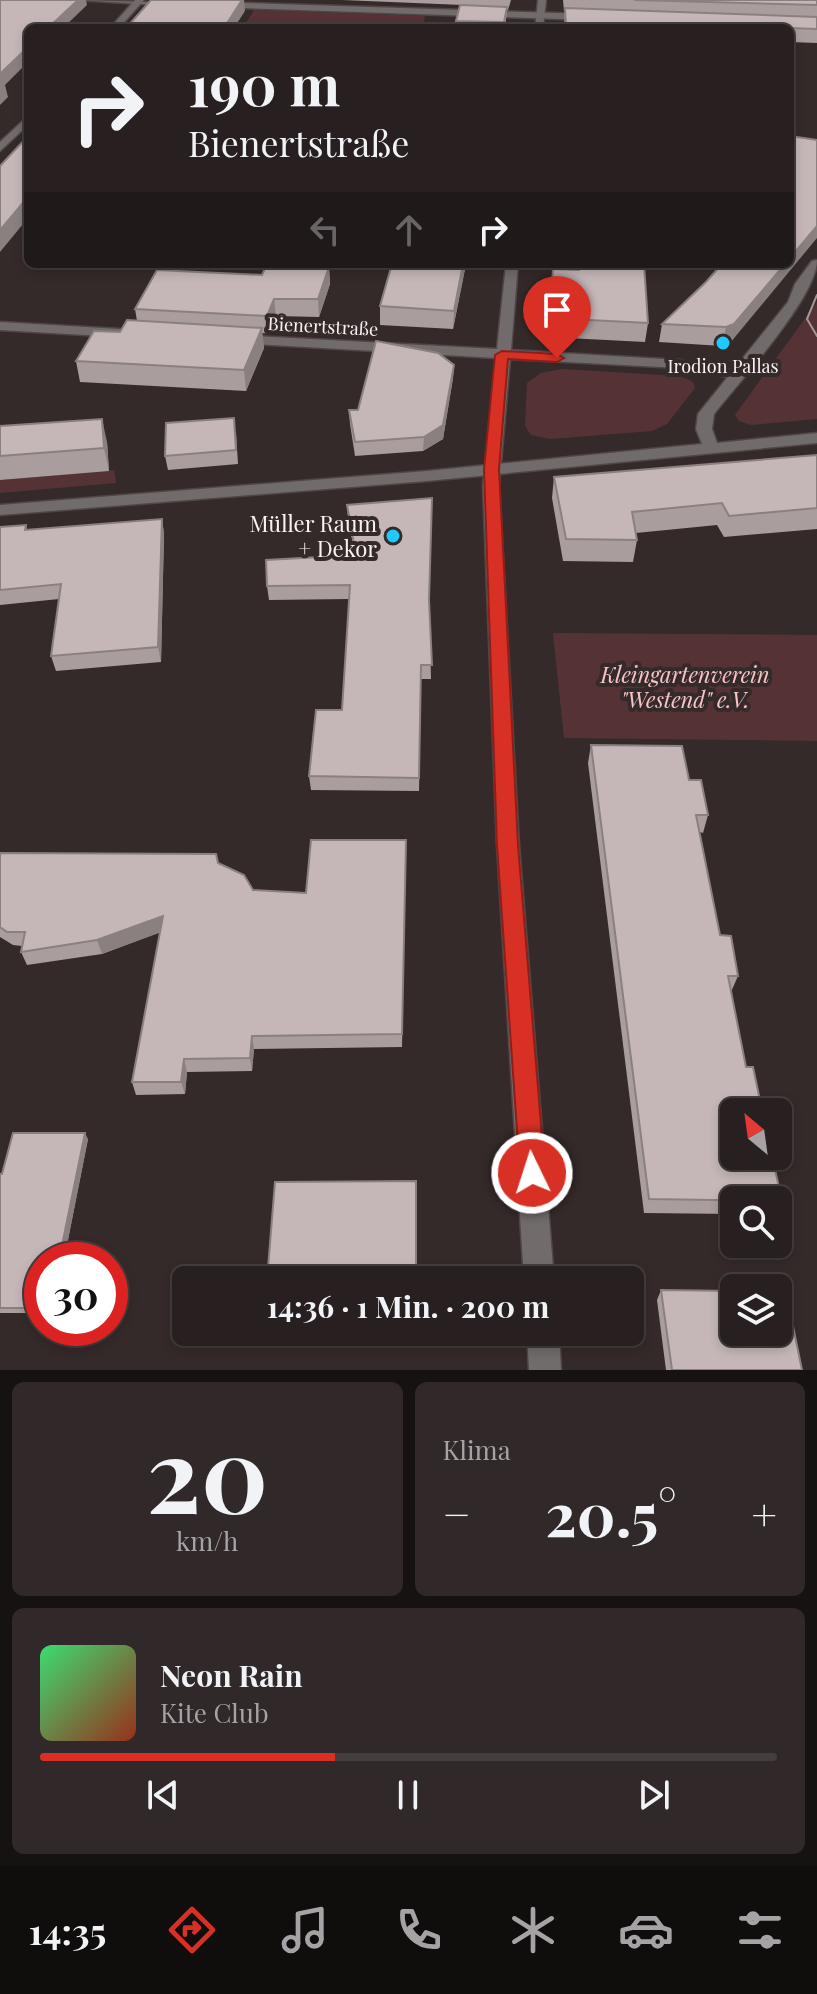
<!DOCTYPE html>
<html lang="de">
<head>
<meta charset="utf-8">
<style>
  :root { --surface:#282020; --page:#302829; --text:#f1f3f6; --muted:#a5a3a5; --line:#443e3e; --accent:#d93025 }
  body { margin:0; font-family:"Playfair Display",serif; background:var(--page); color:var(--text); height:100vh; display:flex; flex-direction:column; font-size:30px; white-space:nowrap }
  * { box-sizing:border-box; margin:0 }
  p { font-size:26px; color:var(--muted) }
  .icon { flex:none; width:44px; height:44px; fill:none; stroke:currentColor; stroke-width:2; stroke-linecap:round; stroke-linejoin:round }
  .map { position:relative; height:1370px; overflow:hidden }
  .side { display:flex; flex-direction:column; gap:12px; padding:12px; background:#161212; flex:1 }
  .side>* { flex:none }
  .banner { position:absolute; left:24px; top:24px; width:770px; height:244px; border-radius:12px; box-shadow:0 4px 12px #0003,0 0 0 2px var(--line); background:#282020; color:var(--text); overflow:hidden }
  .needle { width:52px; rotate:331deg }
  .fabs { position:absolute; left:720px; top:1098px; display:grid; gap:16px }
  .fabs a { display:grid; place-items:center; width:72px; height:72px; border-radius:12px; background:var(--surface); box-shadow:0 4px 12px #0003,0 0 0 2px var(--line); font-size:40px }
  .speed { position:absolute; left:24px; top:1242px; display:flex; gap:16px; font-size:40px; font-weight:700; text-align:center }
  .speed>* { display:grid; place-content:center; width:104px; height:104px; border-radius:50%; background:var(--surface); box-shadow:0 4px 12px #0003,0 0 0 2px var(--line); line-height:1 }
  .speed .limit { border:12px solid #d22; background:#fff; color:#111 }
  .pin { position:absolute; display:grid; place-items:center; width:68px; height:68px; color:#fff; margin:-82px -34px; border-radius:50% 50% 50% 0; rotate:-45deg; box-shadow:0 0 8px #0007 }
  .pin .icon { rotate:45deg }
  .me { position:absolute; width:88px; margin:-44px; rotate:356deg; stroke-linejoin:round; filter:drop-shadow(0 0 6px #0008) }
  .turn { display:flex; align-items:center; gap:28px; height:168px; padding:0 32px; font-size:36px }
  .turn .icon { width:104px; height:104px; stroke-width:2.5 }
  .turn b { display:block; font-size:56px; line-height:68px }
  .lanes { display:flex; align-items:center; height:76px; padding:0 32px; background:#0003; justify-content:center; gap:40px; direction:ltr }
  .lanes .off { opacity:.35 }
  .big { font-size:60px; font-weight:700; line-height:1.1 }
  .side .card { flex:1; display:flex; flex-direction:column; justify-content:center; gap:12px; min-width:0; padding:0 28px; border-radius:12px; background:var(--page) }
  .side .dial { align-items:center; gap:0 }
  .dial b { font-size:104px; line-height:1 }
  .song { display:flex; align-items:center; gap:24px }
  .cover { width:96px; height:96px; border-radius:12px; background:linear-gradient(135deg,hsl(140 70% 55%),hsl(10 70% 35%)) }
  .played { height:8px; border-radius:4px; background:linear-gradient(90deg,var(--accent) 40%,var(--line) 40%) }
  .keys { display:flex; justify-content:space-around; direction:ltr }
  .heat { display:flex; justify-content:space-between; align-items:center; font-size:44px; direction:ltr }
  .side .tiles { flex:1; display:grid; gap:12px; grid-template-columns:1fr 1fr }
  .card:last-child { grid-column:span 2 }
  .trip { position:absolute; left:172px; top:1266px; width:472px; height:80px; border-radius:12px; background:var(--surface); box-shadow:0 4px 12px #0003,0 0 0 2px var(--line); font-weight:700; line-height:80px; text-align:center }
  .tab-bar { display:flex; height:128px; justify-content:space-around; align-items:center; background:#100d0d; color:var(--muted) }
  .tab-bar .icon { width:56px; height:56px }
  .tab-bar .current { color:var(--accent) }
  .tab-bar b { font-size:36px; color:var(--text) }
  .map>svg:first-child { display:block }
</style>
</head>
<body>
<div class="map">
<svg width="817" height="1370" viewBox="0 0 817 1370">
  <rect width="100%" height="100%" fill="#352a2a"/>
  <path fill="#553335" d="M254,10L425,16L422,28H243Z
    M817,302V419L751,425L739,421L735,415Z
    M562,369L680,376L693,382L695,388L667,424L652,431L550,439L531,435L525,426L527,383L541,373Z
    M114,470L116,483L0,493V480Z
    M553,633L817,635V741L564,738Z"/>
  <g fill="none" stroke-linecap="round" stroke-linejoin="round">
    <defs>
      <path id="minor" d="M135,0H144L119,28H110Z
        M538,0H546L543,28H535Z
        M28,116V125L0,151V142Z
        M506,264H518L511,350L680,360L738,371L745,375L738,379L680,368L510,359L499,485L519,845L554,1280H524L497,845L483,485L496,358L236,343L229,339L236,335L497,349Z
        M0,322L120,329L127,333L120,337L0,330Z
        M527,1332H559L561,1370H529Z"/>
      <path id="tertiary" d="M79,0L177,3L173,6Z
        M217,2L589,14L593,17L589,20L214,7Z
        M817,260C817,297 739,382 714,414L712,429L717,443L817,433V443L427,481L0,515V505L427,471L702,444L696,429L698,414L788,302L795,284L812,261Z"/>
    </defs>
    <use href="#minor" stroke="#504646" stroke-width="3"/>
    <use href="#tertiary" stroke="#504646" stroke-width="3"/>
    <use href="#minor" fill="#716b6c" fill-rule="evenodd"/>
    <use href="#tertiary" fill="#716b6c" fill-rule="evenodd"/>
    <path stroke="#a19898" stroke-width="2" d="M817,295L807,319L817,336"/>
  </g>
  <path fill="#a99d9d" d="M342,0H511L508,10H507L505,28H455L456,21L463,5Z
    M563,0H817V43L790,42V28H564L565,11H564Z
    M392,264H466L453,329L380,325V306Z
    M577,264H644L648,323L645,342L548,337L553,269L577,270Z
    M790,264L730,343L722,346L659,342L662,324Z
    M329,267L330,284L319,317L276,316L269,334L262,333L264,348L246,391L80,382L76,361L137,321L135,309L262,275Z
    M454,365L453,378L443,439L423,451L355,456L350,424L349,410H358Z
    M0,426L107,442L109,471L0,480Z
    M236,432L238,464L168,470L165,456Z
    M817,455V529L724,537L717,525L636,533L637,540L633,562L563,561L552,498L554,477Z
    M347,505L429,603L431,679H421L419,791L311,790L309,776L342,710L349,599L269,600L267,586L354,555L348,518Z
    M162,519L164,534L161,662L56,671L51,656L59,599L0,605V527L26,525L27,530Z
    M591,745L689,780L708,815L703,833L700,832L720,935L738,976L731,992L734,1156H778V1146L780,1154L774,1165L782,1201L778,1207V1200H734V1214L644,1213L588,763Z
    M406,840L402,1047L254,1049L252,1071L187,1072L185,1094L136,1095L132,1082L160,932L102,954L27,965L21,952L22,946L13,945L0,937V853L218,863L253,890L306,893Z
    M88,1139L64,1260H42V1313H0V1174Z
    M661,1290L802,1370H666L657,1300Z"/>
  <path fill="#8a8080" d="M78,0H86L87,5L63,28H48Z
    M242,0H244L245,11L234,28H224Z
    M28,47V62L5,85L8,97L0,105V74Z
    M28,197V218L0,252V230Z
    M817,226V238L730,343L722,346L726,327L785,264H790V258Z
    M463,264H466L453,329L454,311Z
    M329,267L330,284L319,317L318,299Z
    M274,299L276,316L269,334L267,316Z
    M262,328L264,348L246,391L244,370Z
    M454,365L453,378L443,439L423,451L424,437Z
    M102,419L107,442L109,471L104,448Z
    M162,519L164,534L161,662L158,647Z
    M163,916L167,930L102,954L97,940Z
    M252,1036L254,1049L252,1071L250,1058Z
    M184,1059L187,1072L185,1094L181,1082Z
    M85,1133L88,1139L64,1260H59Z"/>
  <path fill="#c5b7b7" stroke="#8a8080" stroke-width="2" d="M0,0H78L48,28H28V47L0,74Z
    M151,0H242L224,28H126Z
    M634,0H817V5Z
    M460,5L507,7L504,22L456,21Z
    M565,8L817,17V29L760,27V28H566Z
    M28,136V197L0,230V166Z
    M790,136L817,140V226L790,258Z
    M267,264L329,267L318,299H274L267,316L135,309L157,270L262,275Z
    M392,264H463L454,311L380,306Z
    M579,264H644L648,323L550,318L553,269L579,270Z
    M722,264H785L734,324L726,327L662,324L706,282Z
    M127,320L262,328L244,370L76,361L94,331L120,332Z
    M376,341L438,353L454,365L443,425L424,437L355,442L349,410H358Z
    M234,418L236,450L165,456L166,423Z
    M102,419L104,448L0,456V426Z
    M817,455V508L729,516L722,503L632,512L637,540L566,539L554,477Z
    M432,498L429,600L432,665H421L419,778L309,776L316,710H342L350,585L267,586L266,560L356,555L347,505Z
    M162,519L158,647L51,656L61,584L0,590V527L26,525L25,530Z
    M591,745L682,746L689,780H701L708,815H696L720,935L731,936L738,976H728L746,1067H753L762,1110H770V1112H734V1156H772L782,1201L649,1199Z
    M311,840H406L402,1034L252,1036L250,1058L184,1059L181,1082H132L163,916L97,940L21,952L25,932H7L0,927V853L216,854L218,863L244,875L253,890L306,893Z
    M13,1133H85L59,1260H42V1308H0V1174H2Z
    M416,1181V1280H267L275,1182Z
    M661,1290L734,1291V1332H778V1291L786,1292L802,1370H672Z"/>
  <path fill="#d93025" stroke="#8d1f18" stroke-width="2" d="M502,351L557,354L564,358L557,362L508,359L499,469L518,845L545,1173L542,1182L532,1186L523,1182L520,1173L497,845L484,469L495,355Z"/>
  <g fill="#1ec9fd" stroke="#352a2a" stroke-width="3">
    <circle cx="723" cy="343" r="8"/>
    <circle cx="393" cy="536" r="8"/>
  </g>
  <g text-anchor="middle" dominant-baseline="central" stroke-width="8" stroke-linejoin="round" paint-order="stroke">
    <g font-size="18" fill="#f9f1f2" stroke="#352a2a">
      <text transform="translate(323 326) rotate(3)">Bienertstraße</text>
    </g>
    <g font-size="18" fill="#f9f1f2" stroke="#352a2a">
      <text x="723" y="366">Irodion Pallas</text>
    </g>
    <g font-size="22" fill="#f9f1f2" stroke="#352a2a" text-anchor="end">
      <text x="377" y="523">Müller Raum<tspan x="377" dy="25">+ Dekor</tspan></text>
    </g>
    <g font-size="22" font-style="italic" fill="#fac4c6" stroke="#352a2a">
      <text x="685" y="674">Kleingartenverein<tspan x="685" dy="25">"Westend" e.V.</tspan></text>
    </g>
  </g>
</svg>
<div class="fabs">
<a><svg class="needle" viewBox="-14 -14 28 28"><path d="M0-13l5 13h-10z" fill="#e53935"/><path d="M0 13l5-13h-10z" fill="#a5a3a5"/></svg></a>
<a><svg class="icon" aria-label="search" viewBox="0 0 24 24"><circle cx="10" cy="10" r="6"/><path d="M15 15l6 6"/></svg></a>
<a><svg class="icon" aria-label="layers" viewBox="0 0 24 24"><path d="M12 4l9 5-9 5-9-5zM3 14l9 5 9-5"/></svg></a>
</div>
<div class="speed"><div class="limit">30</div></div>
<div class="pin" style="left:557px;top:358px;background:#d93025"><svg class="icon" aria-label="arrive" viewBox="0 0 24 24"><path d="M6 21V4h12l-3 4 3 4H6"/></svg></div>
<svg class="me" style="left:532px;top:1173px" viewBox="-20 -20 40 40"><circle r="17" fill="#d93025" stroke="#fff" stroke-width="3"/><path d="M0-11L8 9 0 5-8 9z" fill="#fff"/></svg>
<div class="trip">14:36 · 1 Min. · 200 m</div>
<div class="banner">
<div class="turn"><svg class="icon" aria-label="right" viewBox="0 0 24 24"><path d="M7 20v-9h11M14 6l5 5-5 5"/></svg><div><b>190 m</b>Bienertstraße</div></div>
<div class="lanes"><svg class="icon off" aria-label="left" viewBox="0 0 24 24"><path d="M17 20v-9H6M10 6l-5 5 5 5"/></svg><svg class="icon off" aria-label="ahead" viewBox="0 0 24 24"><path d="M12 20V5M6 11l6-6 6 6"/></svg><svg class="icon" aria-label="right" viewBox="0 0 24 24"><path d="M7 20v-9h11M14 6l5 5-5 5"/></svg></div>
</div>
</div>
<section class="side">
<div class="tiles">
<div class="card dial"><b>20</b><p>km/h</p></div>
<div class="card"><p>Klima</p>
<div class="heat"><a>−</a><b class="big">20.5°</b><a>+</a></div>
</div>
<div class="card">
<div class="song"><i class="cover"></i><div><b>Neon Rain</b><p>Kite Club</p></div></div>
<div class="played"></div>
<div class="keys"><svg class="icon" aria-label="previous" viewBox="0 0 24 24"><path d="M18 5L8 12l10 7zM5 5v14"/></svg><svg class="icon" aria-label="pause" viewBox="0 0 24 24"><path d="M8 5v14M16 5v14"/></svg><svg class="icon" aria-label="next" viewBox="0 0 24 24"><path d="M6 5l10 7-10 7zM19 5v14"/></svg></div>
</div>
</div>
</section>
<nav class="tab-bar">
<b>14:35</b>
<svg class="icon current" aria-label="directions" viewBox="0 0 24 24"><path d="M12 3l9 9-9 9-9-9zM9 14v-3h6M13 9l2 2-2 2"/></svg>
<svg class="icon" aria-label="music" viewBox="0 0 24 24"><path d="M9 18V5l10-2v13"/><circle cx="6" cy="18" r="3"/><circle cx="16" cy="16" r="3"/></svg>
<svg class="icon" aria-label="phone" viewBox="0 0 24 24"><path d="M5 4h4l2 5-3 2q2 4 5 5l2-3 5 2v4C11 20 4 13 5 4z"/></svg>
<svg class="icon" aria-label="climate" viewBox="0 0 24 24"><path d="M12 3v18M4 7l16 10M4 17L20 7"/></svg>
<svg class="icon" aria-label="car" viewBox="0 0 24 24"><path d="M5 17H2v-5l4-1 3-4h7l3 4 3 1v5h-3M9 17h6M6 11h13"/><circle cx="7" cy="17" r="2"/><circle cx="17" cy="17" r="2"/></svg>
<svg class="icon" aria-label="filters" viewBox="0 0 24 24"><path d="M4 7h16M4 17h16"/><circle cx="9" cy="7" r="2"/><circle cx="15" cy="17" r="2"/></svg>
</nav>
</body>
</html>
